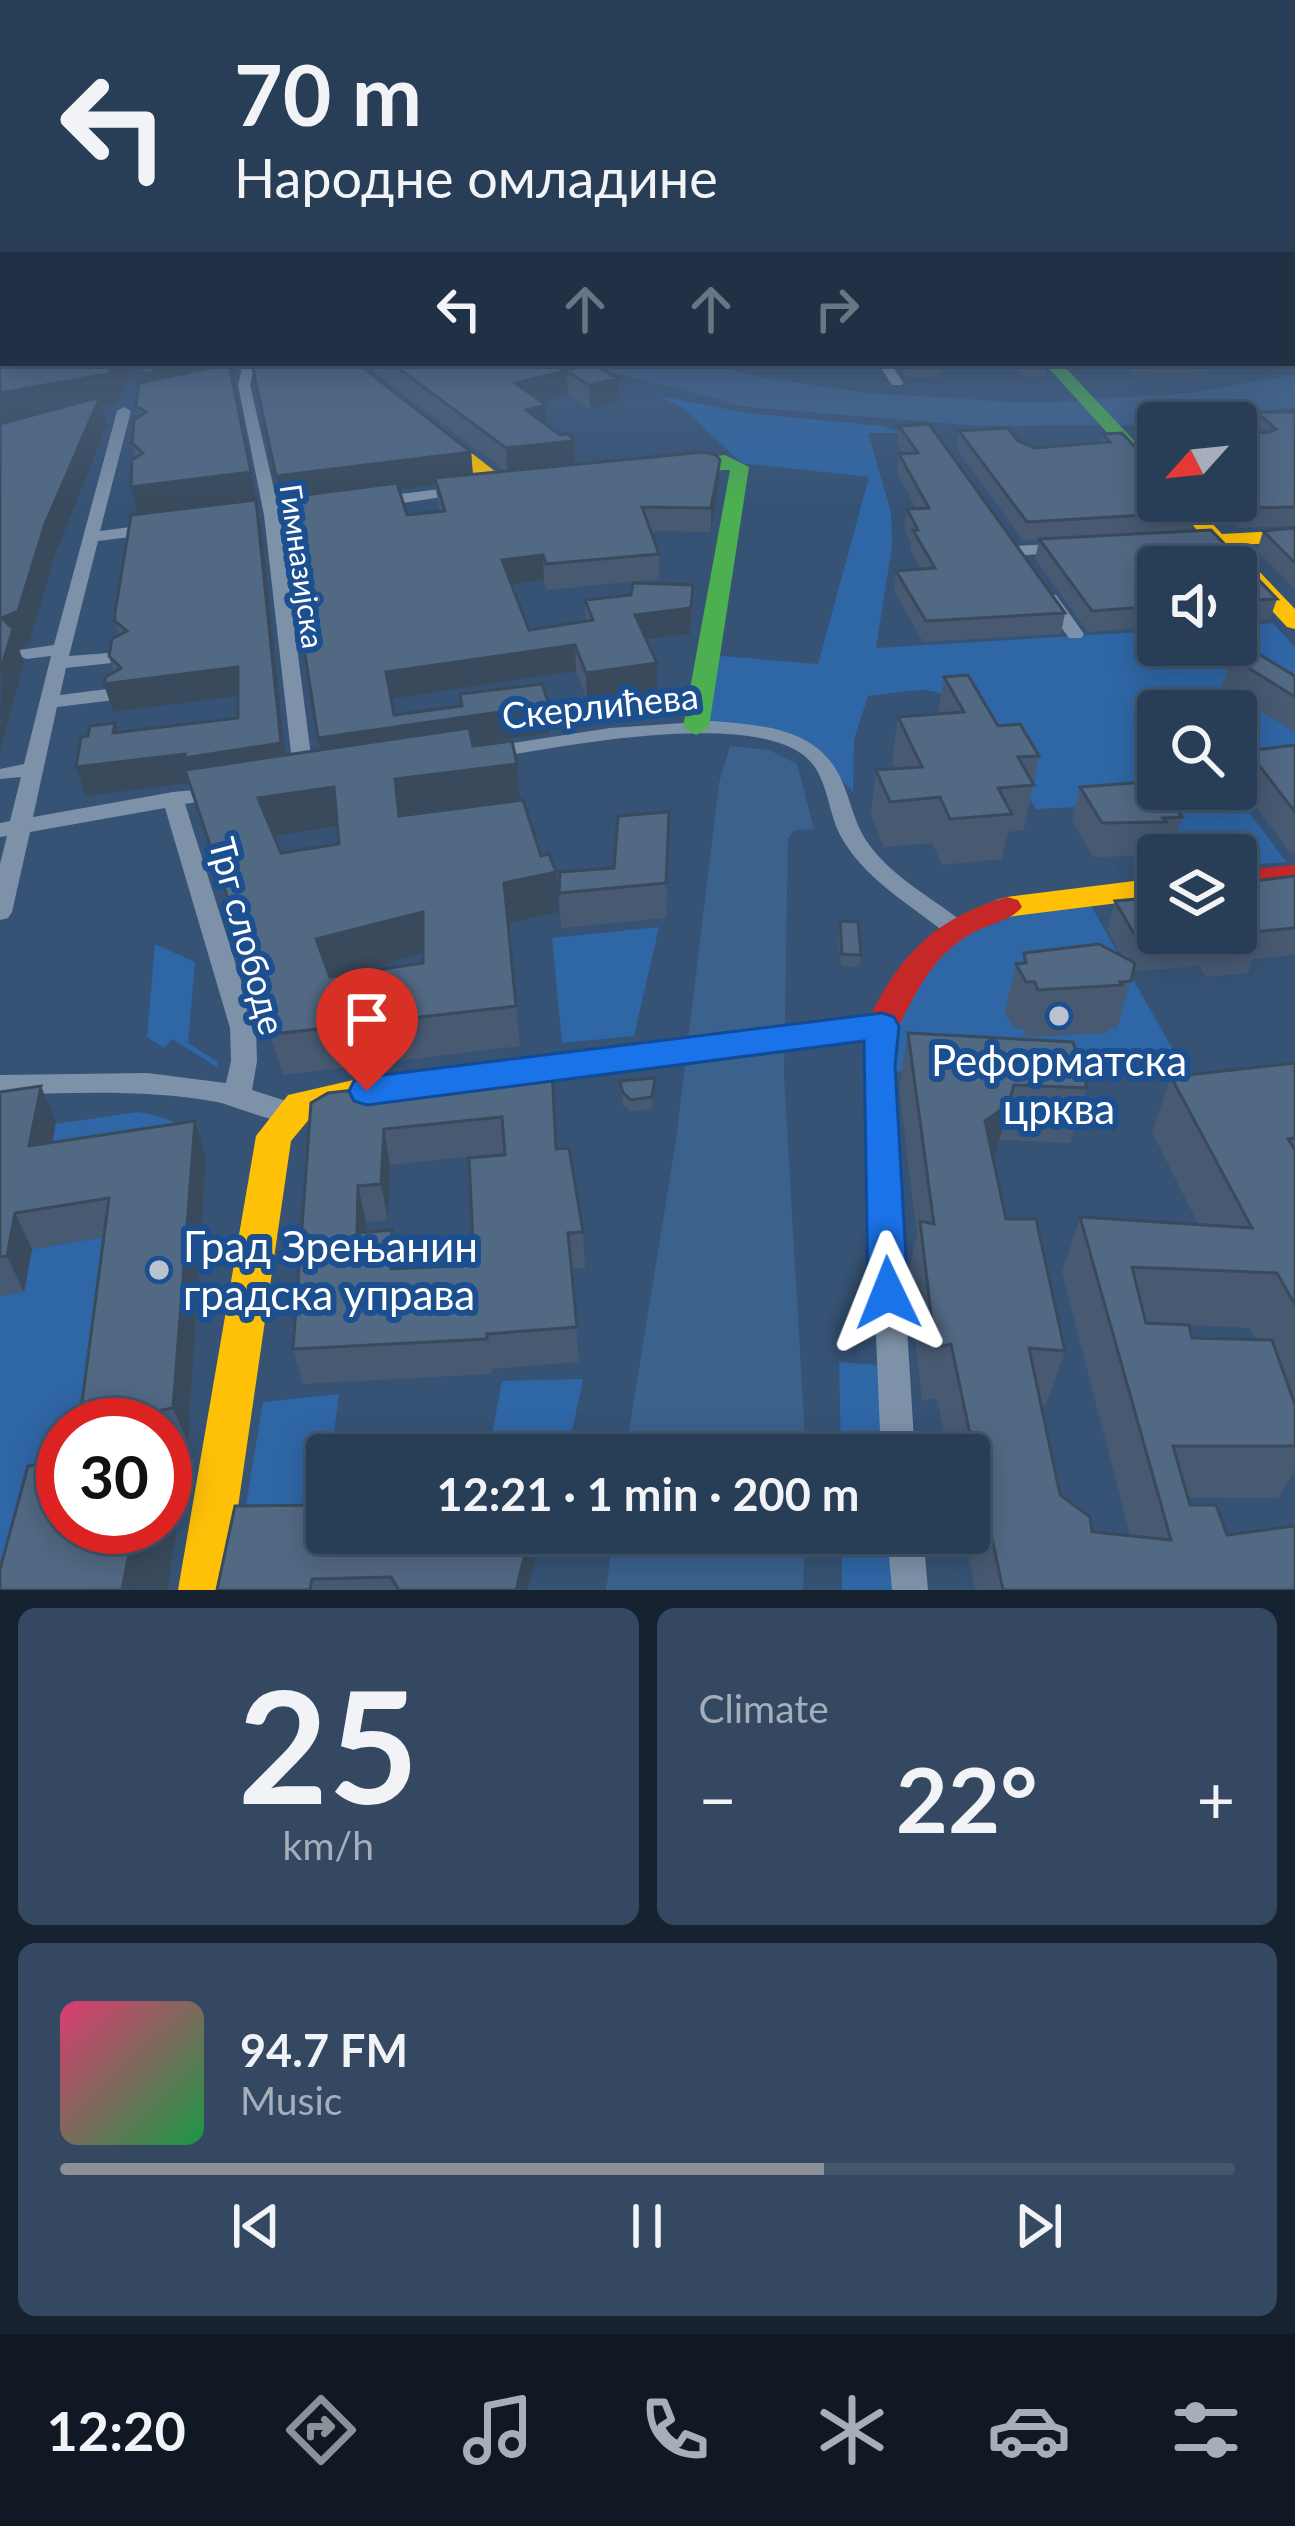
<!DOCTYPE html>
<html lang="en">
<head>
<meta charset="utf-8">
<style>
  :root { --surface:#283e57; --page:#344961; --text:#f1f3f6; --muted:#a5aeba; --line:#44576d; --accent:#8c9099 }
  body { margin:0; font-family:Lato,sans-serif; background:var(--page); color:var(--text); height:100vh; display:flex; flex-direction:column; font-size:45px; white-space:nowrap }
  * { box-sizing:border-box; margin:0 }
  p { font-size:39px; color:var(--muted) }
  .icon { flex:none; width:66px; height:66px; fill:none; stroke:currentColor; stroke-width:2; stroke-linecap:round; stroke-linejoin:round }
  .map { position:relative; height:1590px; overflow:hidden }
  .sheet { display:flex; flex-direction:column; gap:18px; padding:18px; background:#162230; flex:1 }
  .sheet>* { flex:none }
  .banner { position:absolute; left:0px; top:0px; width:1296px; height:366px; box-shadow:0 6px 30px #0003,0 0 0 3px var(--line); background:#283e57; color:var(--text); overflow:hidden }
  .needle { width:78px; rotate:243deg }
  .buttons { position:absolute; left:1137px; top:402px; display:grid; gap:24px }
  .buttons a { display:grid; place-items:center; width:120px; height:120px; border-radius:12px; background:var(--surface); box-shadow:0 6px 30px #0003,0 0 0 3px var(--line); font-size:60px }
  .speed { position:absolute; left:36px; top:1398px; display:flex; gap:24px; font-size:60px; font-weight:700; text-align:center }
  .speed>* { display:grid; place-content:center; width:156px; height:156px; border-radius:50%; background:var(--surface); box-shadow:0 6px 30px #0003,0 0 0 3px var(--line); line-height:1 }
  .speed .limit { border:18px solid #d22; background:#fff; color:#111 }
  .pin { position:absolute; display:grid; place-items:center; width:102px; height:102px; color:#fff; margin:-123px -51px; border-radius:50% 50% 50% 0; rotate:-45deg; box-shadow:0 0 12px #0007 }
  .pin .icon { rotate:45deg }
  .me { position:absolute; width:132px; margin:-66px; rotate:358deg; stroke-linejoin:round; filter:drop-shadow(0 0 9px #0008) }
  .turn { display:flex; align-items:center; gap:42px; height:252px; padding:0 36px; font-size:54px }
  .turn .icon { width:156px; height:156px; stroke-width:2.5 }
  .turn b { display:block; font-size:84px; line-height:102px }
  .lanes { display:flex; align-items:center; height:114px; padding:0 36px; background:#0003; justify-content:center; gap:60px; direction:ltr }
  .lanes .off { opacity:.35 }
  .big { font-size:90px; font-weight:700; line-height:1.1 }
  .sheet .widget { flex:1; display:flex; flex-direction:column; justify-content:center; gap:18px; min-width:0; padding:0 42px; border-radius:18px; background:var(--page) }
  .sheet .dial { align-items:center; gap:0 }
  .dial b { font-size:156px; line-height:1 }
  .song { display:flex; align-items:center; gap:36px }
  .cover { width:144px; height:144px; border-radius:18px; background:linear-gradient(135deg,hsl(340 70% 55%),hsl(140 70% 35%)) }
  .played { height:12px; border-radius:6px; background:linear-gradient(90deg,var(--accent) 65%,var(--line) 65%) }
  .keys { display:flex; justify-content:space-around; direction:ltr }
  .heat { display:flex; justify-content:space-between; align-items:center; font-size:66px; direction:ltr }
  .sheet .tiles { flex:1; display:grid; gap:18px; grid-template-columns:1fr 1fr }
  .widget:last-child { grid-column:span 2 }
  .trip { position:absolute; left:306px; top:1434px; width:684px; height:120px; border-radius:12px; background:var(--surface); box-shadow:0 6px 30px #0003,0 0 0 3px var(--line); font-weight:700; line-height:120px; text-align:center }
  .menu { display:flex; height:192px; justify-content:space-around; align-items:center; background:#101923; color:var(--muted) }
  .menu .icon { width:84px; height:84px }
  .menu .active { color:var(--accent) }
  .menu b { font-size:54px; color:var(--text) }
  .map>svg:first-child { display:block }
</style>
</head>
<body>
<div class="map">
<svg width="1295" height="1590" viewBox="0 0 1295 1590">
  <rect width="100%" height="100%" fill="#365274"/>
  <path fill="#2f66a5" d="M657,395L746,413L882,426L903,433H868L891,512L892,546L876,648L1158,631V645H1236V626L1273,623L1295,647V768L1236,772V711H1158V789H1232L1286,862L1236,866V855H1176L1142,804L1036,809C1020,781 968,699 936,692C917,687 889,694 868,696L854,740L853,792L810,749L794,740L696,727L708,655L818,664L869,477L741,463L684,409Z
    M1085,895L1180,1062L886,1072L896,993L955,928Z
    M659,927L634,1036L562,1043L552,938Z
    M155,944L195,962L188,1043L218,1062L217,1067L172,1039L164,1048L147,1037Z
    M138,1112C173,1118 190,1126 206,1157L45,1182L55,1124Z
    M123,1234L101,1425H63V1527L0,1590V1296L32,1249Z
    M839,1362L891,1366L898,1455H841Z
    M583,1379L567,1455H488L502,1381Z
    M339,1394L331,1455H327L323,1518L243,1523L263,1402Z
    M842,1533H905L910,1590H842Z"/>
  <path fill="#3b618d" d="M576,363H708L754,376L867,393L1036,403L1193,393L1295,374V407L1149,425L978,426L747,407Z
    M730,746L769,750L797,764L814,829L794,830L788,839L784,1075L806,1455H625L676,1140L719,783Z
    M614,1533H805L803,1590H606Z"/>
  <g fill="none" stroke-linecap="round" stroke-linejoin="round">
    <path fill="#7d92a8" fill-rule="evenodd" d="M1295,352V360L1293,361V353Z
      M243,363H255L250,385L280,515L314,779L304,785L294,779L264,515L238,385Z
      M878,363H890L903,382L902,385H892Z
      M124,407L131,411L100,531L154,524L162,529L154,534L98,541L69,656L121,652L130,657L121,662L66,668L60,695L115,688L125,694L115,700L57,707L33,817L173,792L225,787L228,792L225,797L185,804L256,1028L257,1061L252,1090L299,1105L303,1113L299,1121C280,1127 239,1107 217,1102C146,1089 72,1093 0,1095V1075L147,1073L226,1083L231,1061L230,1028L165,808L30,832L12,912L8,918L0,920V864L7,836L0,837V823L10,821L21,777L0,779V769L24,764L51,656L26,659L17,654L20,650L54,645L117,411Z
      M464,486L471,490L469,493L376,507L368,502L376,497Z
      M1067,543L1075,548L1073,551L1016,556L1008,551L1016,546Z
      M1050,594L1056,595L1084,634L1081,638H1069L1041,599Z
      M712,721C766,725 823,729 844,786C852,806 856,828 870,846C894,878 932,898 963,922L967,928L963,934H947C909,904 864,879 840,835C829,813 828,786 814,766C769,703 555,748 486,759L476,753L486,747L610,728Z
      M882,1016L891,1019L895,1026L891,1073L915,1455H881L865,1073L869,1026L873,1019Z
      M887,1533H923L928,1590H892Z"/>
    <path fill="#4caf50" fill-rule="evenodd" d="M1044,363H1061L1158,466V483L1151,481Z
      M725,455L749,467L709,727L696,735L683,727L730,470L682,471L673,465L682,459Z"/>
    <path fill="#ffc107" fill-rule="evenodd" d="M435,434H447L505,479L521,477L531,483C496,506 461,463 435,442Z
      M1170,501H1191L1222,534L1295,530V542L1234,545L1295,609V629L1287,627Z
      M1158,878V898L1007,917L996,914L992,907L996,900L1007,897Z
      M362,1078L374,1082L379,1092L374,1102L311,1117L291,1141L226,1590H178L256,1136L288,1095Z"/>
    <path fill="#c62828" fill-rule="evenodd" d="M1295,865V885L1236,891V871Z
      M1007,897L1018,900L1022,907C1011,921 987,924 970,934C930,958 915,995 894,1035L511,1087L499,1083L494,1074L499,1065L511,1061L871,1015C900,953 940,916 1007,897Z"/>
  </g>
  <path fill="#475a72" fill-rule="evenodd" d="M0,281H3V325H0Z
    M363,363H545L566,371L618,379L619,402L590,409L568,395L540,401L546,405L547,426L575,465L720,460L719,483L711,532L651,531L659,554V579L547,590L544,580L512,584L529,630L586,621L585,600L692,611L690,634L646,640L657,690L587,700L576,671L391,699L394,715L461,706L460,694L550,733L472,744L520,800L559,912L508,923L520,1046L283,1075L189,783L86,796L76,767L88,736L115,723L118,733L238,718V695L113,712L104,684L113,672L109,656L119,635L115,621L138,514L135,457L132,443L139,417L136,406L144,382L234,377L232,378L261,525L285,755L320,750L282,504L252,364L471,452L473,474L505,471ZM435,485L440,512L407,515L399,489ZM337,827L339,844L281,853L274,836ZM423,954V963L340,975Z
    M898,363H1047L1045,376L1023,377L1014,366L940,367L939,377L908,378Z
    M1124,363H1213L1211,371L1134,375Z
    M1256,412H1295V526L1238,528L1228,518L1215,519L1197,501H1236L1254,433L1251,430Z
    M899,426L1065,613L1061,634L923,642L894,591L896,571L921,569L910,550L911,543L904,528L907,509L916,508L897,473L899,454H904L897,444Z
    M1155,428H1158V458L1151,446Z
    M959,431L1018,441L1035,448L1101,443L1103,434L1158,501L1197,512L1192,531L1277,599L1270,619L1236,621V567H1158V619H1142L1140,628L1088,632L1035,559L1039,540L1023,541L957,449Z
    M1295,528V589L1257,551L1263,531Z
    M1231,657L1295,676V733L1222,686Z
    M944,677L998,726L1039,756L1024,830L1008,832L1002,859L942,865L932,843L884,847L871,815L876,770L895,769L892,761L898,717L938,714Z
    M1295,745V852L1290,853L1238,781L1248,751Z
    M1080,787L1182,817L1172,851L1156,852L1155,856L1093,857L1072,820Z
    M669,812L666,918L561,928L559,893L614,868Z
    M1295,876V955L1253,959L1248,973L1206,977L1199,966L1133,972L1117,1028L1109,1029L1108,1033L1026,1037L1023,1029H1014L1005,1012L1016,964H1022L1024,953L1122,956L1107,930L1115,901L1236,890L1238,883Z
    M840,921L861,955L859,967L841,966L838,933Z
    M908,1033L1087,1088L1070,1143L1000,1140L993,1161L1006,1219L1065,1351L1046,1405L1041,1404L1060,1495L1092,1532L1130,1536L1062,1272L1080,1217L1198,1224L1152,1132L1171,1077L1295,1063V1470L1278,1498H1188L1190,1505L1295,1590H975L964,1533H969V1455H948L937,1398L922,1401L908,1276L917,1235L899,1088ZM1189,1325L1250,1328L1256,1340L1192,1338Z
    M552,1068L556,1149L583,1232L585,1268L572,1269L579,1362L492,1369L491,1374L303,1384L293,1349L311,1103ZM505,1153L474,1265L399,1268L366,1232V1222L388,1220L390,1165Z
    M655,1078L652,1109L631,1112L623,1105L620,1081Z
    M0,1092L56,1122L52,1143L195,1121L206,1157L188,1443L165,1447V1425H79L104,1237L32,1249L24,1292L0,1296Z
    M327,1533H541V1535L528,1590H217Z"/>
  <path fill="#394a5c" d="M114,363H132L133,367L116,405L102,407L107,425L55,555L29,644L19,649L24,663L0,750L2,618L0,393Z
    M190,363H241L234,377L148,397L142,374Z
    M567,371L568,395L516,407L515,383Z
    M618,379L619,402L590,409L589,385Z
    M546,405L547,430L526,410Z
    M574,441L575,466L507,473L506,448Z
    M471,452L473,480L435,478V485L282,504L276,476Z
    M720,460L719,483L711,532V508Z
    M251,472L261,525L287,771L86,796L76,767L113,733L115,723L124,752L281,743L257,506L140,521L131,487Z
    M543,555L544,580L504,585L502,560Z
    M693,585L690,634L635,641V615Z
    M575,645L576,671L390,699L386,672Z
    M657,663V690L587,700L586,673Z
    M238,667L244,695L113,712L104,684Z
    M549,705L550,733L323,766L318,738Z
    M517,764L520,802L405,855L395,779Z
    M334,787L341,826L267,837L258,798Z
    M556,872L559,912L508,923L504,883Z
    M423,912L429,952L325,980L316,939Z
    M1014,1085L994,1160L972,1176L985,1121Z
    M41,1086L56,1122L45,1182L29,1146Z
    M195,1121L206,1157L188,1443L173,1408Z
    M384,1129L390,1165L388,1220L381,1184Z
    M358,1186L366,1222L365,1269L357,1233Z
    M15,1213L32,1249L24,1292L7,1256Z
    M392,1230L399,1265L398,1304L391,1269Z
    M165,1491L178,1520L167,1590H122L134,1527H165Z
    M530,1533H541V1535L528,1590H516Z"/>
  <path fill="#526984" stroke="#394a5c" stroke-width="3" fill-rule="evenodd" d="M0,281H3V298H0Z
    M1293,281H1295V306L1293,310Z
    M0,328H3V363H114L108,374L0,393Z
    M143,363H190L142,374Z
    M256,363H357L471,452L276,476L252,364Z
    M391,363H545L566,371L593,363L618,379L589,385L567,371L515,383L546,405L526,410L560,435L569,434L574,441L506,448Z
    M229,364L251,472L131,487L132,460L143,453L132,443L134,420L146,412L136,406L139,383Z
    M100,397L45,524L18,611L2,618L13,629L0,672V424Z
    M1256,412H1295V507L1244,508L1236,501V434L1269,432L1276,429Z
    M929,424L1065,613L926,621L896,571L935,568L913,530H918L907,509L929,508L899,454L918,453L899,426Z
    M1008,428L1018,441L1035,448L1110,442L1103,434L1122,433L1152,465L1158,467V501H1186L1197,512L1027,522L959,431Z
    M704,452L716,455L720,460L711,508L642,507L659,554L546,564L543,555L502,560L529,630L593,620L585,600L631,595L633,583L693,585L691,608L635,615L657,663L586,673L575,645L386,672L394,715L462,706L460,694L542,684L549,705L318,738L281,498L397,483L407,515L445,511L435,478Z
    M256,500L281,743L184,758L185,754L76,767L81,737L88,736L90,726L115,723L113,733L238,718V667L104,684L106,677L121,668L109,656L112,639L127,631L115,621V613L131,515Z
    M1295,528V563L1263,531Z
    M1211,530L1277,599L1236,601V567H1158V598L1138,599L1145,607L1092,611L1039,539Z
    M1252,650L1295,676V697L1231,657Z
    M968,675L998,726L1020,724L1039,756L1018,757L1034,785L998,788L1012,814L950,819L940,797L890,802L876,770L922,767L898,717L964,712L944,677Z
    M469,728L473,746L512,741L517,764L395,779L399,816L523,800L541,856L549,854L556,872L504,883L516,1006L273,1034L185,770ZM334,787L339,844L281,853L258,798ZM423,912V963L330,977L316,939Z
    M1295,745V812L1248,751Z
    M1158,781V789H1164L1182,817L1163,818L1166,822L1102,823L1080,787Z
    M669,812L666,883L559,893L560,872L614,868L618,816Z
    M1295,876V928L1251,932L1259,944L1216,948L1209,937L1140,944L1115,901L1158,897V933H1236V890L1243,889L1238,883Z
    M840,921L858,922L861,955L842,954Z
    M1099,944L1135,963L1131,981L1120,982L1122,985L1038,990L1035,982H1026L1016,964L1026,963L1024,953Z
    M908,1033L1073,1042L1087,1088L1014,1085L1008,1105L985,1121L1006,1219H1036L1065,1351L1029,1348L1060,1495L1090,1517L1092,1532L1171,1540L1080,1217L1252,1228L1171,1077L1295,1063V1138L1288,1139L1295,1150V1305L1277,1273L1132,1267L1146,1323L1189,1325L1192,1338L1272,1340L1295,1405V1446H1173L1190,1505H1216L1227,1535L1295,1526V1590H1003L951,1344L935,1348L920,1221L934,1224Z
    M552,1068L556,1149L569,1148L583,1232L568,1233L577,1327L487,1334V1339L293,1349L311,1103L328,1093ZM502,1117L505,1155L469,1158L474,1265L391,1269L392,1230L357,1233L358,1186L381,1184L384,1129Z
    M655,1078L652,1097L631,1100L623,1093L620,1081Z
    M41,1086L29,1146L195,1121L173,1408L79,1425L109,1198L15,1213L7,1256L0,1257V1092Z
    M63,1463V1527H134L122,1590H0V1569L28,1466Z
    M327,1505V1533H530L516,1590H399L391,1577L312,1579L310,1590H217L235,1506Z"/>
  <linearGradient id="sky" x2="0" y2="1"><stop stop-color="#1e2d40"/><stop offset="0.56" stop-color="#4c6688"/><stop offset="1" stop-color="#4c6688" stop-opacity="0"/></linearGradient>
  <rect width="1295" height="504" fill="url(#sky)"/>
  <path fill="#1a73e8" stroke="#114b97" stroke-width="3" d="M882,1013L894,1017L899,1026L895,1066L908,1293L902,1306L888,1311L874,1306L868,1293L864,1041L367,1105L354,1101L349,1091L354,1081L367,1077Z"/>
  <g fill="#b9c2ce" stroke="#1b4f8f" stroke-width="4.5">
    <circle cx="1059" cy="1016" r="12"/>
    <circle cx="159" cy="1270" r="12"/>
  </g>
  <g text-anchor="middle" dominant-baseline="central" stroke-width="12" stroke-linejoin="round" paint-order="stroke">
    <g font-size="30" fill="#fff" stroke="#1b4f8f">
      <text transform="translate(303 566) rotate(82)">Гимназијска</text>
    </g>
    <g font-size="36" fill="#fff" stroke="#1b4f8f">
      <text transform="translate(600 705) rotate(-6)">Скерлићева</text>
      <text transform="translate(248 936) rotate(75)">Трг слободе</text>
    </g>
    <g font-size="42" fill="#fff" stroke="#1b4f8f">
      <text x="1059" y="1060">Реформатска<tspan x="1059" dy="48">црква</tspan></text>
      <text x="183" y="1246" text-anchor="start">Град Зрењанин<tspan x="183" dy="48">градска управа</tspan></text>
    </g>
  </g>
</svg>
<div class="buttons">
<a><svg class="needle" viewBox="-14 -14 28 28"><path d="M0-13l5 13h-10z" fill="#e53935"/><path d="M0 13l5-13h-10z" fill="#a5aeba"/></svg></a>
<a><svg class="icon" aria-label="sound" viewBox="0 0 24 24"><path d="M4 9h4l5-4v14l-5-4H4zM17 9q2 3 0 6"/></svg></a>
<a><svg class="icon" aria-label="search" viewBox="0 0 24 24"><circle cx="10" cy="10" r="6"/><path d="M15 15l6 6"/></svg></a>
<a><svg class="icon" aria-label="layers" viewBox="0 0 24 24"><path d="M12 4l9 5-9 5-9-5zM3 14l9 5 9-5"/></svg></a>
</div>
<div class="speed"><div class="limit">30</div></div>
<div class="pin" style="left:367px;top:1091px;background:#d93025"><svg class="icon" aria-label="arrive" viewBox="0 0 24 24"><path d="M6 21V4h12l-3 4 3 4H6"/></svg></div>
<svg class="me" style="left:888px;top:1293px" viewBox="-20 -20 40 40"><path d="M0-17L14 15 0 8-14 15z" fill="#1a73e8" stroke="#fff" stroke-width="4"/></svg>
<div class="trip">12:21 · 1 min · 200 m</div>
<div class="banner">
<div class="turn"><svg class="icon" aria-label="left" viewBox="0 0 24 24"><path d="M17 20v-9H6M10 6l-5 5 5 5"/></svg><div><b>70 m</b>Народне омладине</div></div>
<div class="lanes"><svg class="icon" aria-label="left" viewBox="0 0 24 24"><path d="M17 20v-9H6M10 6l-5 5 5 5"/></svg><svg class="icon off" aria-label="ahead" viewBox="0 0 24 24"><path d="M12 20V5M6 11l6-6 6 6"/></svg><svg class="icon off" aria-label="ahead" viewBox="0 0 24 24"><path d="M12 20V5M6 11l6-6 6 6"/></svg><svg class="icon off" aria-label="right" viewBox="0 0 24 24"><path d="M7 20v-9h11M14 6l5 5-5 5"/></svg></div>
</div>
</div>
<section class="sheet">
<div class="tiles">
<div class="widget dial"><b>25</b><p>km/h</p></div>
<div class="widget"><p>Climate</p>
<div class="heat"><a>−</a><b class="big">22°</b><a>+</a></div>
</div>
<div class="widget">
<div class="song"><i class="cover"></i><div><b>94.7 FM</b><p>Music</p></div></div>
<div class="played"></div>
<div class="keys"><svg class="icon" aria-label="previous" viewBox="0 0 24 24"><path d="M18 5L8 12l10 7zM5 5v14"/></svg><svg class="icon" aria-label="pause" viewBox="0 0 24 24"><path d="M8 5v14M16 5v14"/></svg><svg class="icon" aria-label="next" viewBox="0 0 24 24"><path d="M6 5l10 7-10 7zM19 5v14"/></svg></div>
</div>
</div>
</section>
<nav class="menu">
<b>12:20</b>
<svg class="icon active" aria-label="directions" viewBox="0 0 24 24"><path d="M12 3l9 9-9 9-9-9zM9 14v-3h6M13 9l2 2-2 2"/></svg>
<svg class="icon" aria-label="music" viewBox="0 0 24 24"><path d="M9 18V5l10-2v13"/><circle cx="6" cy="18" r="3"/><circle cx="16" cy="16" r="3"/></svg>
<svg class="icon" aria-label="phone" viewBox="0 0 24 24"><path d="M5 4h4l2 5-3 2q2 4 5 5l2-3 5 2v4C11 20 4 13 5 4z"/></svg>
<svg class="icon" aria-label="climate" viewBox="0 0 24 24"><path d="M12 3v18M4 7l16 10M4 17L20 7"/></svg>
<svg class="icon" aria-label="car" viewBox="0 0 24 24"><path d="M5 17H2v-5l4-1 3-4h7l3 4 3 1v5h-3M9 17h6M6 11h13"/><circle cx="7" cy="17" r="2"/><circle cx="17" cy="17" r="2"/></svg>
<svg class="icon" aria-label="filters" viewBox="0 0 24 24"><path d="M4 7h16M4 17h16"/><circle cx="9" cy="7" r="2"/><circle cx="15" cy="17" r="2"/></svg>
</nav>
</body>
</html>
